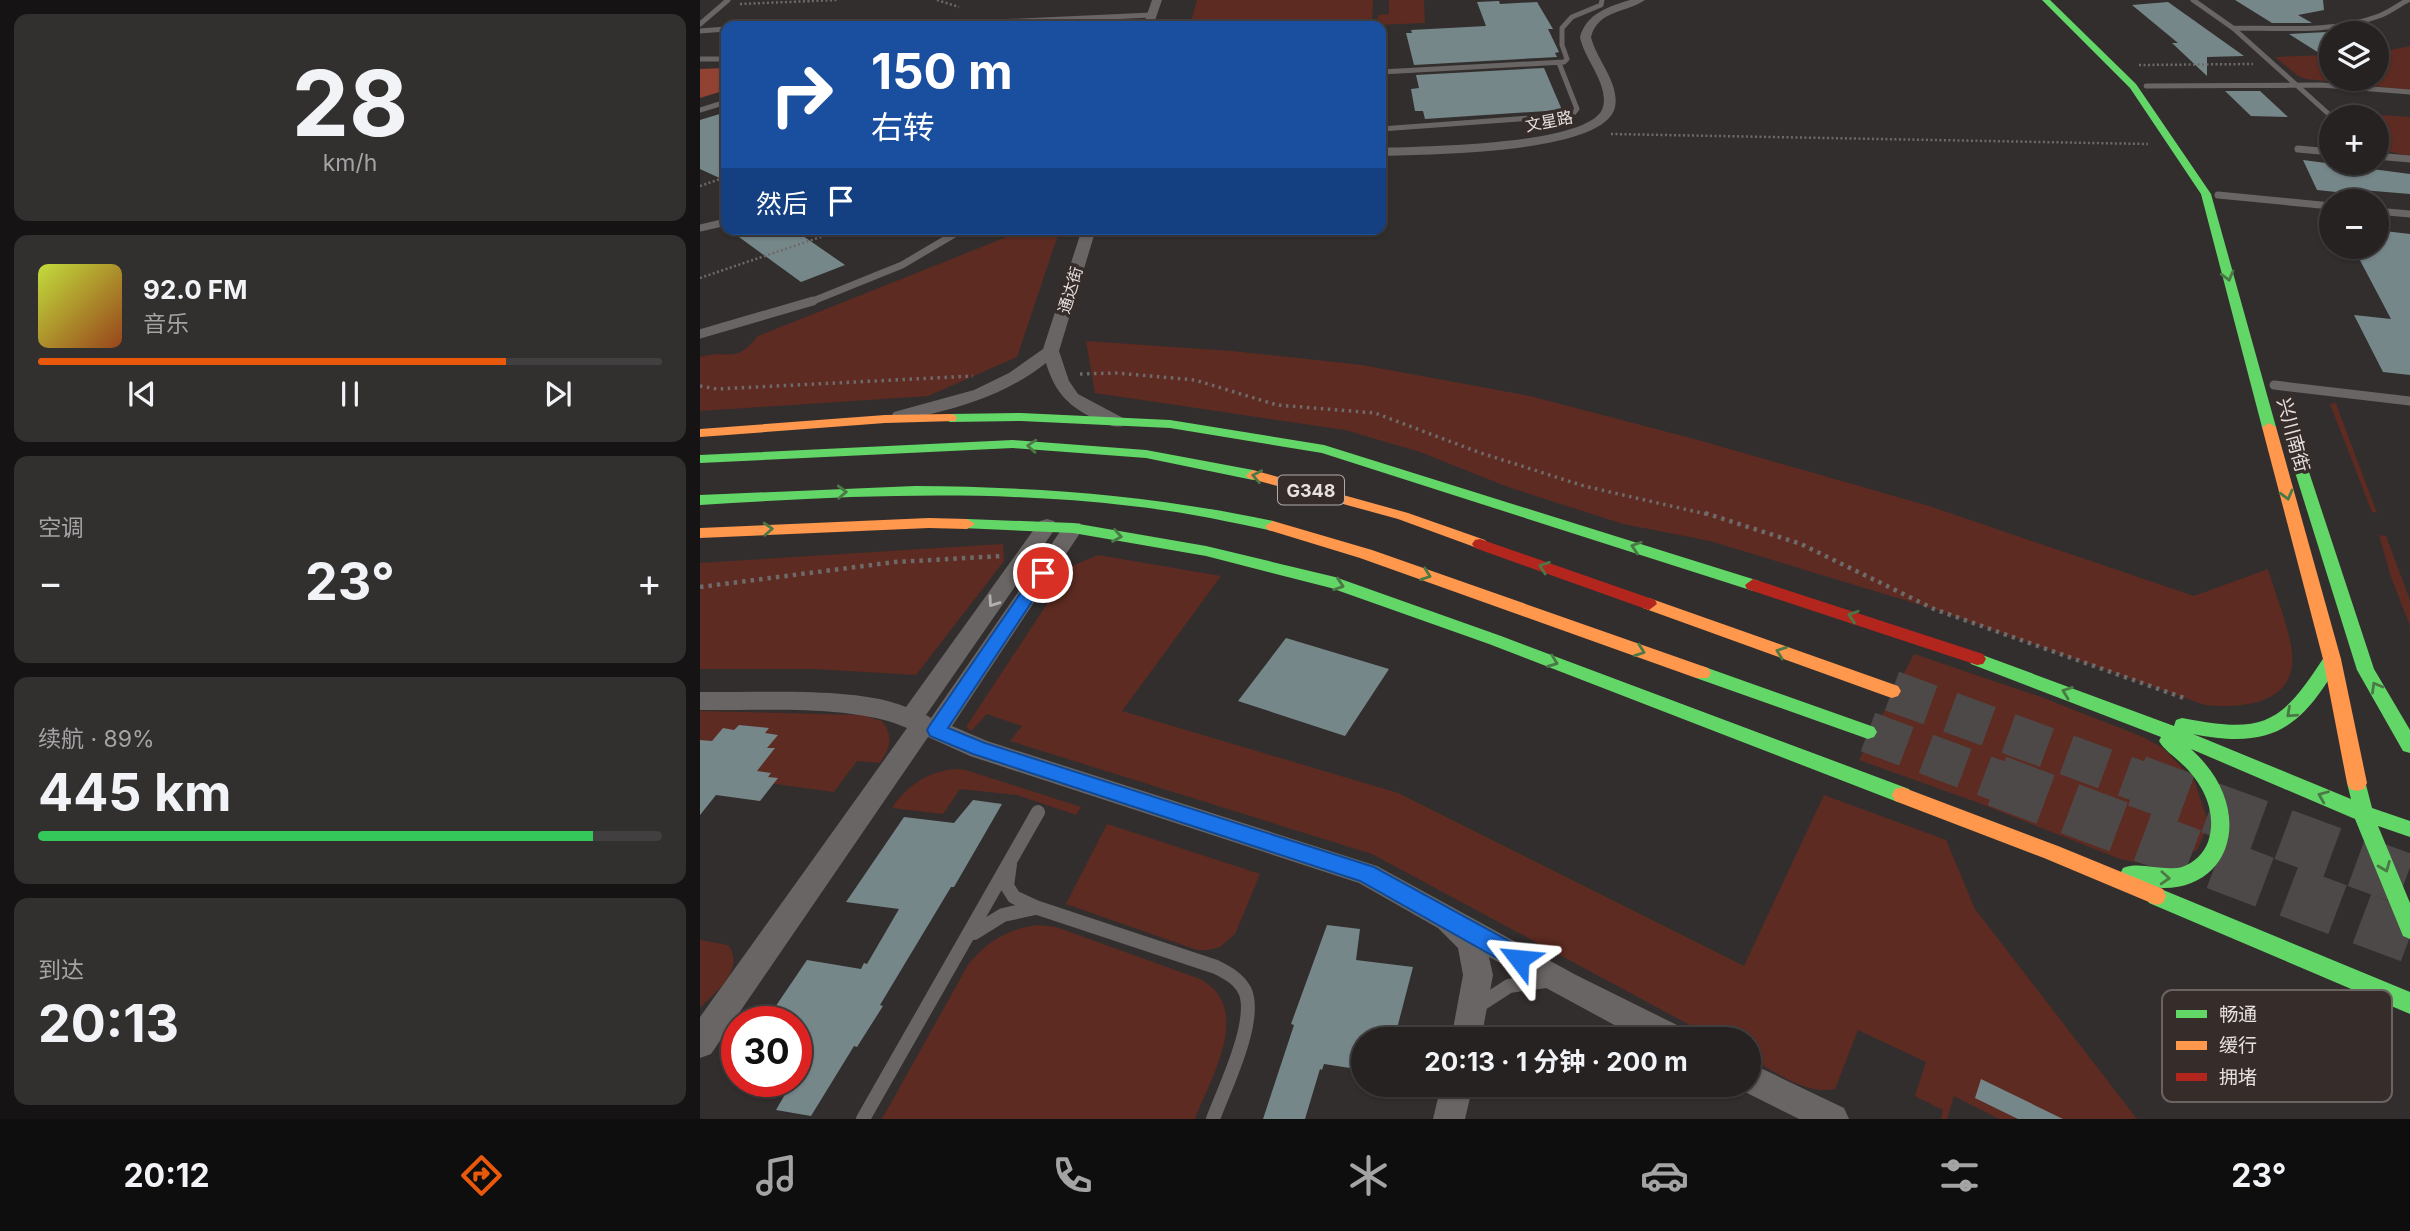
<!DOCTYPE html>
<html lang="zh">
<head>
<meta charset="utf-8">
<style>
  :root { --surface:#262222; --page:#322f2f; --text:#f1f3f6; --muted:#a4a4a5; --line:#423f40; --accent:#ea580c }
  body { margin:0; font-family:Inter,"Noto Sans SC",sans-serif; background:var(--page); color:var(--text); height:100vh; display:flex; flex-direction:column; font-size:26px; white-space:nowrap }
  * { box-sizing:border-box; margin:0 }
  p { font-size:23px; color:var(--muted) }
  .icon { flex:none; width:38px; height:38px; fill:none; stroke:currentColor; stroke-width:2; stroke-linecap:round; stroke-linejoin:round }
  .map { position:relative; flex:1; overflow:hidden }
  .side { display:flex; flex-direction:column; gap:14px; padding:14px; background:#151313; width:700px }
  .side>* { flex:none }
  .banner { position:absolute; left:21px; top:21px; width:665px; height:214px; border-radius:14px; box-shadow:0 2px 5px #0004,0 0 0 2px var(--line); background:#1a4fa0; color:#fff; overflow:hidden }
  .tools { position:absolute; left:1619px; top:21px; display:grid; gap:14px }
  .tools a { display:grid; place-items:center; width:70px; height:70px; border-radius:50%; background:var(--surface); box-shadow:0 2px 5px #0004,0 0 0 2px var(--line); font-size:35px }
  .speed { position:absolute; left:21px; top:1006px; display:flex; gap:14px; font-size:35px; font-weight:700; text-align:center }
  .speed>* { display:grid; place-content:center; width:91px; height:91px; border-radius:50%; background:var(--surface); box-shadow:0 2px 5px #0004,0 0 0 2px var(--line); line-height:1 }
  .speed .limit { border:10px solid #d22; background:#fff; color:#111 }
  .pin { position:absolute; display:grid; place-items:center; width:60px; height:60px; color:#fff; margin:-30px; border:4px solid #fff; border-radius:50%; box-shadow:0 2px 7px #0007 }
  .me { position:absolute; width:77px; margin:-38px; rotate:299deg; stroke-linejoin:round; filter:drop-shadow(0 0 5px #0008) }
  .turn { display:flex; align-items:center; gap:24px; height:147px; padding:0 35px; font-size:32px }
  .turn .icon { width:91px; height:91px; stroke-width:2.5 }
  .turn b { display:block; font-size:49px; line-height:60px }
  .then { display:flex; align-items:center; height:66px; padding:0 35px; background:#0003; gap:14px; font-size:26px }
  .big { font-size:52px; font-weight:700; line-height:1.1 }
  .side .tile { flex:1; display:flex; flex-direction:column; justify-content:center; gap:10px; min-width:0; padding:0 24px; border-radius:14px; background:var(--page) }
  .side .dial { align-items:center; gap:0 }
  .dial b { font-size:91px; line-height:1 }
  .song { display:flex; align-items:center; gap:21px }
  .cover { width:84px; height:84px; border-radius:10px; background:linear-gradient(135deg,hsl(70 70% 55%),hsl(20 70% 35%)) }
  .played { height:7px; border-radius:4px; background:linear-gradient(90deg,var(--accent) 75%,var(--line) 75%) }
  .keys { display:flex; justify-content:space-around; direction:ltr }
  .heat { display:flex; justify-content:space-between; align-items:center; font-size:38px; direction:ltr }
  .charge { height:10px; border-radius:5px; background:linear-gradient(90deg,#34c759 89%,var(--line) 0) }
  .trip { position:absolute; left:651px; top:1027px; width:410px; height:70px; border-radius:35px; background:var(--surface); box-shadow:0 2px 5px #0004,0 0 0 2px var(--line); font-weight:700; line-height:70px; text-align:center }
  .tab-bar { display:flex; height:112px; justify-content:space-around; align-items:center; background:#0f0e0e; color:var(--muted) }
  .tab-bar .icon { width:49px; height:49px }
  .tab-bar .on { color:var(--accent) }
  .tab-bar b { font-size:32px; color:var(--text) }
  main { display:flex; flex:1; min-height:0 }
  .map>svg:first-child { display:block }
</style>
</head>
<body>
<main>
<section class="side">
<div class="tile dial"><b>28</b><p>km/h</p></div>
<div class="tile">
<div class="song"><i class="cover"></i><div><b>92.0 FM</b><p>音乐</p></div></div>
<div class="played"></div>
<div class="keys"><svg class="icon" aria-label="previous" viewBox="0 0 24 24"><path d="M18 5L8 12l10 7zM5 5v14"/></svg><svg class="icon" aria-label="pause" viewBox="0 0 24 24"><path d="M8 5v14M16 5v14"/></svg><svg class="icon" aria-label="next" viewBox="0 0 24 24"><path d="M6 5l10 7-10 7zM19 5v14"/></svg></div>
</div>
<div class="tile"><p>空调</p>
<div class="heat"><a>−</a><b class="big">23°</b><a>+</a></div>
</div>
<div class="tile"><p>续航 · 89%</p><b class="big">445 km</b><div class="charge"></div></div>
<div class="tile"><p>到达</p><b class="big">20:13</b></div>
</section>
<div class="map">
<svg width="1710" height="1119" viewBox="0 0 1710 1119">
  <rect width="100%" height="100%" fill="#332e2e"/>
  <path fill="#5d2b21" d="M497,0H673L672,26H490Z
    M689,0H724L725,23L677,25L678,15L689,14Z
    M1710,46V90L1606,79L1598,76L1575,57L1631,55V79H1676L1677,53Z
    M1635,112L1710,117V156L1677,149L1676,117H1640Z
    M327,229H360L317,357L228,396L0,411V357C30,348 33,366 58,336Z
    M386,341L532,351L662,365L830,396L998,440L1229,506L1494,596L1568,569C1575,593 1590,630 1592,653C1597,704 1542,709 1505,705L1234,609L1010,541L923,524L808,487L720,452L645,430L395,393Z
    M1636,403L1640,414L1677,513L1672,512L1630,404Z
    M1679,535L1686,536L1710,600V626L1691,577Z
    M303,544L304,561L216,675L114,669H0V563Z
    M398,555L521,576L422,711L698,793L1044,966L1124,795L1246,840L1275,909L1437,1119H1299L1254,1096L1247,1119H1241L1243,1110L1215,1096L1226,1062L1158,1030L1135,1089C1104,1095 1075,1071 1048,1057V1040L1016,1039L672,854L310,741L322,726L287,714L271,731L266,727L372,566Z
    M1214,654L1341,697L1443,737L1463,748L1494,780L1509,824L1497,850L1478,859L1450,865L1420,859L1276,802L1159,760Z
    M0,711L161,715L182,721C194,736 190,748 180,763L157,761L134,792L0,774Z
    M258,769L266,770L381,807L376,815L317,795L260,789L243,814L192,808C207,785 230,770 258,769Z
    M407,824L560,874L535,934L520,947L508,950H497L366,904Z
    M337,925L356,927L500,979C554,1008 511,1077 495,1119H182L268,965C286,942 308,929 337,925Z
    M0,940L28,945C46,968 16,993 0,1007Z"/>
  <path fill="#924233" d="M26,68V90L0,98V69Z"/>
  <path fill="#76878a" d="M1535,0H1623L1624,10L1598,15L1612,23H1572Z
    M799,1L800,4L837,2L853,29H848L859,52L855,53L857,57L714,65L706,33H712L711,30L786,26L777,2Z
    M1468,2L1544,56L1507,57V76L1472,43H1478L1432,5Z
    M1627,32L1631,35V52L1619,53L1589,34Z
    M844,68L862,110L725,119L723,111H715L711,89L719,88L716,75Z
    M1525,91H1560L1588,117L1551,116Z
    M26,112V181L0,169V120Z
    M1603,160L1710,174V194L1662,190L1665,195L1617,190Z
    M28,229H93L145,265L101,282Z
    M1676,230L1710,234V375L1683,372L1654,315L1691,319L1653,247H1676Z
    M586,638L689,669L645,736L538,701Z
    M39,725L69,728L65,733L78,735L67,748H75L57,771L71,773L68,777L78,778L60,801L16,795L0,815V740L12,741L23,728L34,730Z
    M273,800L302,804L254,887H251L180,1005L183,1006L157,1047L154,1046L111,1116L76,1110L92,1082H96V1069L112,1045L96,1042V1022H65L107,960L161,969L164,963L167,964L199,909L146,902L204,817L254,823Z
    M627,925L660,929L656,960L713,967L694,1040H663V1070L624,1064L622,1070L620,1069L605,1119H563L594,1025L591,1024Z
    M1281,1079L1363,1119H1318L1275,1098Z"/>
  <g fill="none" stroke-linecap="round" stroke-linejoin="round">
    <path stroke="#4e4949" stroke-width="41" stroke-dasharray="41 21" stroke-linecap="butt" d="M1192,691L1441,782
      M1168,732L1301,782"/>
    <path stroke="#4e4949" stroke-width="52" stroke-dasharray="52 26" stroke-linecap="butt" d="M1297,781L1710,937
      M1437,781L1710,881"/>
    <path stroke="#6e6a6a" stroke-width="2.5" stroke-dasharray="2 2.5" stroke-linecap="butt" d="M237,0L259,7
      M40,4L137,0
      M1439,65L1553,64
      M911,134L1448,144
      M0,186L26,177
      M0,278L144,229"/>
    <path stroke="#6e6a6a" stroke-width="3.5" stroke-dasharray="2.5 4.5" stroke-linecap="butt" d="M380,374L416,373L495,380L577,405L675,413L778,452L884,486L1010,515
      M0,386L17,389L273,376"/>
    <path stroke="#6e6a6a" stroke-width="4.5" stroke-dasharray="3.5 5" stroke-linecap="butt" d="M1005,513L1101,544L1234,609L1484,698
      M0,587L195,562L302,556"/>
    <path stroke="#696565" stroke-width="5" d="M1493,0L1533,28L1632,117
      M0,24L28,0
      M93,26H139
      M211,26L451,15
      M1533,28C1581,28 1633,33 1679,16C1690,12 1698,5 1708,0
      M0,31L26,29
      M0,59H26
      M681,72L864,62L867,59L862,45V28L872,17L901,5L902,0
      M1446,86L1621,85L1710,92
      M0,110L26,102
      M681,129L872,115L877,109L859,63"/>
    <path stroke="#696565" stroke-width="7" d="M1598,149L1631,152
      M1676,156L1710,159
      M1518,195L1631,206
      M1676,211L1710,214
      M0,228L26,222
      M108,303L202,265L263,229"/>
    <path stroke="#696565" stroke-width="9" d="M0,334L113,301
      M1574,385L1710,401"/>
    <path stroke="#696565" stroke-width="14" d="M310,864L307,886L314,897L338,908L516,967C528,973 539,979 545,991C558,1021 524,1089 513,1119
      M274,933L303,915L335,908
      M778,1006L809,986L846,981
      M163,1119L338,812"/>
    <path fill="#696565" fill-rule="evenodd" d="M452,0H462L453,26H443Z
      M930,0H945C926,13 898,10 891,37C896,59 920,83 915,107C905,155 723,154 681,156V148C718,146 893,146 903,107C909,84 884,59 880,37C887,13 908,7 930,0Z
      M382,229H396L359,351L369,381L378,394L423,418L426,422L423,426C413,428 406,424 397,420C369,407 355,393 346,363C312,390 273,404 231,414C219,417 205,423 194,420L191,416L194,412L274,390L309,373L343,349Z
      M347,519L354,521L357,526L226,715L231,718L366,523H380L383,528L380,533L252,726L287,741L677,866L876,975L985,1029L989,1040H942L789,957L793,975L781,1040H751L763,975L758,948L738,928L659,883L270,756L228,737L11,1054L0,1058V1017L207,728C153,704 61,711 0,710V692C55,693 158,686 206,707L340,521Z
      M1048,1062L1144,1108L1149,1119H1099L1037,1088L1036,1085H1048Z
      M741,1085H773L765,1119H733Z"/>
    <path fill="#63d668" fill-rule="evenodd" d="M1342,0H1350L1436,84L1511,194L1576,427L1574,430H1564L1562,427L1501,194L1430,88Z
      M321,413L470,420L624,445L1059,581L1061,585L1053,591L1047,589L622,453L470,428L321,421L250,422L243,418L250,414Z
      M313,440L446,450L553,470L560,475L553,480L446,458L313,448L0,463V455Z
      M1601,464L1608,469L1674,669L1710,730V753L1703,751L1657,670L1594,469Z
      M215,486C341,487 450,495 573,521L581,526L573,531C526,521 479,511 431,506C288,489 143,496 0,505V495Z
      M267,519L373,523L506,546L635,577L801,636L1209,789L1212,795L1209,801L1202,803L1195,801L789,644L631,588L506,556L373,533L262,528L259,524L262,520Z
      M1277,653L1474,726L1476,720L1482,718C1564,734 1581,725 1626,654H1638L1641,659C1602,728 1573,750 1493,734L1651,799L1647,783L1650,777L1657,775L1664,777L1672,808L1710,821V837L1678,826L1710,903V939L1703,936L1655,819L1491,749C1567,817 1523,917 1423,880L1420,874L1423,868C1441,861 1462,872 1482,867C1494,863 1504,853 1508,842C1518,813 1503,783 1482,764C1474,756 1464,750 1459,741L1461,737L1271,664L1268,659L1271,654Z
      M1002,666L1174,727L1177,732L1174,737L1168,739L996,678L993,673L996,668Z
      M1456,887L1710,992V1014L1449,903L1446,896L1449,889Z"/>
    <path fill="#ff974d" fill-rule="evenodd" d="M250,414L255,415L257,418L255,421L185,423L0,437V429L185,415Z
      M1569,423L1576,427L1641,659L1667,783L1664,789L1657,791L1650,789L1647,783L1623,659L1562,427Z
      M553,470L708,513L785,540L788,544L780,549L698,519L548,478L546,475Z
      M229,518L267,519L275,524L267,529L229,528L0,538V528Z
      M573,521L672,550L1008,668L1011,673L1008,678H996L660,558L568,530L565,526Z
      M949,598L1198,686L1201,691L1198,696L1192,698L1186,696L943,608L941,604L943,600Z
      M1202,787L1358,846L1463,889L1466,896L1463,903L1456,905L1344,858L1195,801L1192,795L1195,789Z"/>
    <path fill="#b3261e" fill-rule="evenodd" d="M780,539L955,600L957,604L949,610L943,608L775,548L772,544L775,540Z
      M1053,579L1283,654L1286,659L1283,664L1277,665L1047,589L1045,585Z"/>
  </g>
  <defs><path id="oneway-chevron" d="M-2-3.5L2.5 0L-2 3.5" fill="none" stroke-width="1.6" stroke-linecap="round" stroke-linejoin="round" transform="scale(1.75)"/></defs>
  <g stroke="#4a7946">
    <use href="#oneway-chevron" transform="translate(1528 276) rotate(75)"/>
    <use href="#oneway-chevron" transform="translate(332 446) rotate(-176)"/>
    <use href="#oneway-chevron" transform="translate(557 476) rotate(-169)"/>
    <use href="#oneway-chevron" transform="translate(142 492) rotate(-2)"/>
    <use href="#oneway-chevron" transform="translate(1587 495) rotate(75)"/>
    <use href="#oneway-chevron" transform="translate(68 529) rotate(-3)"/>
    <use href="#oneway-chevron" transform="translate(417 536) rotate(10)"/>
    <use href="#oneway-chevron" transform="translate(936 547) rotate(-162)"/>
    <use href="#oneway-chevron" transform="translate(844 567) rotate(-160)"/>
    <use href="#oneway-chevron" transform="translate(726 575) rotate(20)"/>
    <use href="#oneway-chevron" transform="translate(639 585) rotate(18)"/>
    <use href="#oneway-chevron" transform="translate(1153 616) rotate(-162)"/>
    <use href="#oneway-chevron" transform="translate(940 651) rotate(20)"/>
    <use href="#oneway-chevron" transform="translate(1081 652) rotate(-160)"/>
    <use href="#oneway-chevron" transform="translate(853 662) rotate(21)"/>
    <use href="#oneway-chevron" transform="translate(1676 687) rotate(-120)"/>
    <use href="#oneway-chevron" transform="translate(1367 692) rotate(-160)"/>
    <use href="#oneway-chevron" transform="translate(1591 713) rotate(138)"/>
    <use href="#oneway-chevron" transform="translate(1623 796) rotate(-157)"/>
    <use href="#oneway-chevron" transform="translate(1685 867) rotate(68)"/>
    <use href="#oneway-chevron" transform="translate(1465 878) rotate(3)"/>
  </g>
  <use stroke="#b4afae" href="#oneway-chevron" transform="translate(293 602) rotate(125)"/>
  <path fill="#1a73e8" stroke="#114b97" stroke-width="2" d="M343,567L351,573L248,728L285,743L674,867L827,951L830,959L827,966L819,969L811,966L660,881L273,754L230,736L227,730L230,725L337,569Z"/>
  <g text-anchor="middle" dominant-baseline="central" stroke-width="7" stroke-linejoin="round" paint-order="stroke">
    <g font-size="16" fill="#e6e0df" stroke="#362d2b">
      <text transform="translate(849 121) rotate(-11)">文星路</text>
      <text transform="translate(370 290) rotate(-73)">通达街</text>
    </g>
    <rect fill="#362d2b" stroke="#b1aaa9" stroke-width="2" x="578" y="475.5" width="66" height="29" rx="5"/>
    <g font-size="18" font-weight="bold" fill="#e6e0df">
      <text x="611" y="490">G348</text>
    </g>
    <g font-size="19" fill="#e6e0df" stroke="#362d2b">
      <text transform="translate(1593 435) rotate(75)">兴川南街</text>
    </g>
  </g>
  <rect x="1462" y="990" width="230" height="112" rx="10" fill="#362d2b" stroke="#6b6361" stroke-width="2"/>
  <rect x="1476" y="1010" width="31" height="8" fill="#63d668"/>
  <rect x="1476" y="1041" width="31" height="9" fill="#ff974d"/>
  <rect x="1476" y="1073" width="31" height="8" fill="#b3261e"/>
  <g font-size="19" fill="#e6e0df">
    <text x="1519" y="1021">畅通</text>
    <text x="1519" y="1052">缓行</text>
    <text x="1519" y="1084">拥堵</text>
  </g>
</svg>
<div class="tools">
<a><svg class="icon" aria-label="layers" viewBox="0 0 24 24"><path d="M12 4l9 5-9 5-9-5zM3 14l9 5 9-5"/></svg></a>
<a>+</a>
<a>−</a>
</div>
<div class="speed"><div class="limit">30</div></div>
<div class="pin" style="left:343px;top:573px;background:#d93025"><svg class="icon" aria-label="arrive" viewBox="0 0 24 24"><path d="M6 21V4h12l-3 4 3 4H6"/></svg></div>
<svg class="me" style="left:819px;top:959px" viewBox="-20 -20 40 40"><path d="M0-17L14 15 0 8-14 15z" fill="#1a73e8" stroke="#fff" stroke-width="4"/></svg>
<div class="trip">20:13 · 1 分钟 · 200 m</div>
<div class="banner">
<div class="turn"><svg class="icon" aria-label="right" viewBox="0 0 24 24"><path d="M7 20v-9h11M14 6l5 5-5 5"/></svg><div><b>150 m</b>右转</div></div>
<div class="then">然后<svg class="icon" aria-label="arrive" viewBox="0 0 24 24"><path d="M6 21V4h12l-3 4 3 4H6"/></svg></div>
</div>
</div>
</main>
<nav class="tab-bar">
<b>20:12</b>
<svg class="icon on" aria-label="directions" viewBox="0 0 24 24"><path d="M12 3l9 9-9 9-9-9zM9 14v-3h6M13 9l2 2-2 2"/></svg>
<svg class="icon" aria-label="music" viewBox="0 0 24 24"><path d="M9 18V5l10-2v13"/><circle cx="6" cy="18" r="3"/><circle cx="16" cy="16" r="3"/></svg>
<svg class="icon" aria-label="phone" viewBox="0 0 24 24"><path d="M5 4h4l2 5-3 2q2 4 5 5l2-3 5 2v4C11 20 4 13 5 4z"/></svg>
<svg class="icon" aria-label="climate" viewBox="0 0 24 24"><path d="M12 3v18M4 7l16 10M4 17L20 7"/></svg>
<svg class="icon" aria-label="car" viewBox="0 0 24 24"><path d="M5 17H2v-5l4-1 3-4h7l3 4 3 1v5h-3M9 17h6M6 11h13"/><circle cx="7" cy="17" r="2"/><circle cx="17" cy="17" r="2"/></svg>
<svg class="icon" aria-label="filters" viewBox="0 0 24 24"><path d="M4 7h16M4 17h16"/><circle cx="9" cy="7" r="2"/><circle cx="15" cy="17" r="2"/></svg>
<b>23°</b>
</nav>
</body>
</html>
